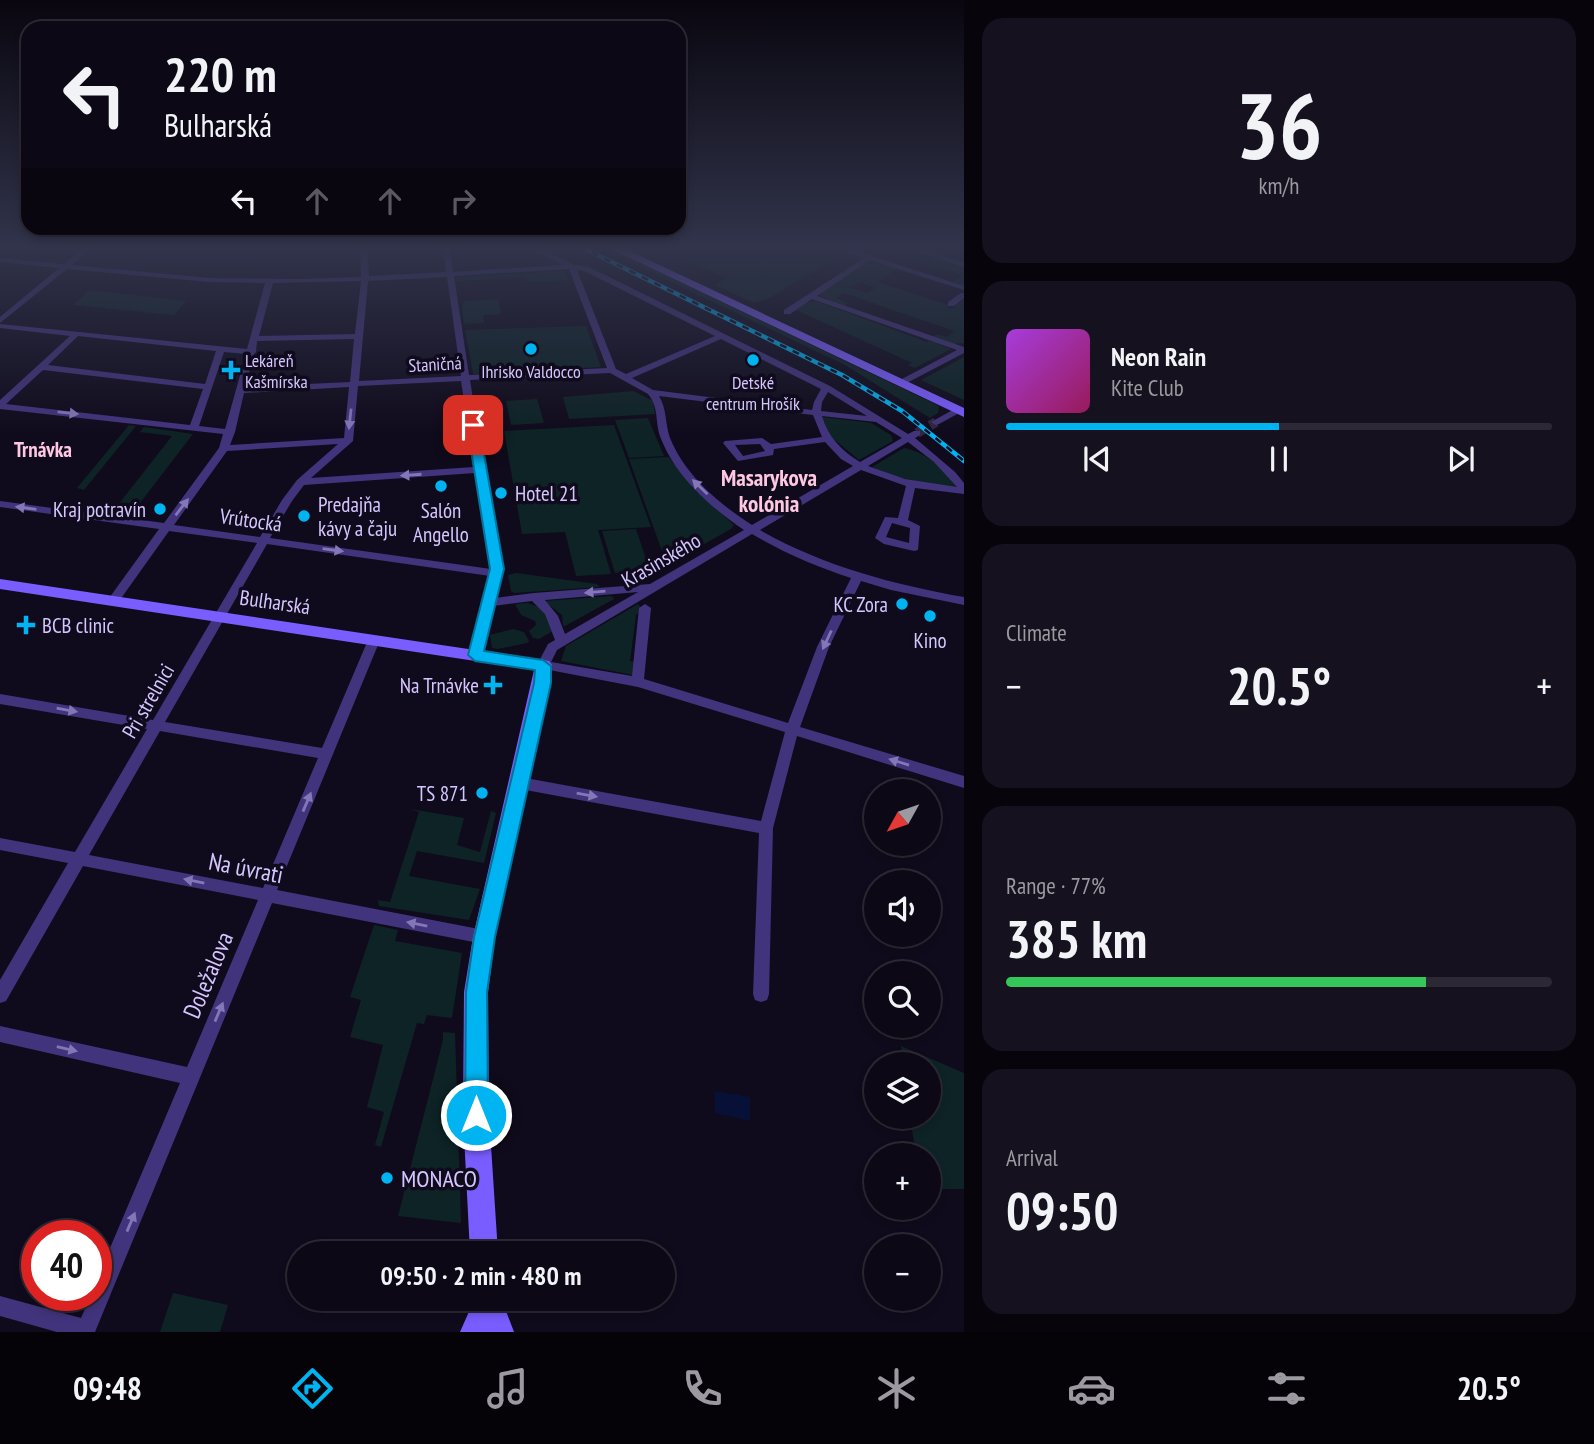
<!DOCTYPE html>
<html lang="en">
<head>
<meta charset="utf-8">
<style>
  :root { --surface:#0c0815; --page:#15111e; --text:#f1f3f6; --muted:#9a9aa0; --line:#2c2934; --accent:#00b3f1 }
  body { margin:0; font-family:"PT Sans Narrow",sans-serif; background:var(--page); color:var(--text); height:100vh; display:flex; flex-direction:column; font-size:26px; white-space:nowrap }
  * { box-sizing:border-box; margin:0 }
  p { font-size:23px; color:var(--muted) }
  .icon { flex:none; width:38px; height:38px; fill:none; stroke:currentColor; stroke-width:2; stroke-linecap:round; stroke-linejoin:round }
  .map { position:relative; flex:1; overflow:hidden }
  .details { display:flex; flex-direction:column; gap:18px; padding:18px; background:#07040c; width:630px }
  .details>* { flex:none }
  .banner { position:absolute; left:21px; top:21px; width:665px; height:214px; border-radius:21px; box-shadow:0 4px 10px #0003,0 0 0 2px var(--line); background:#0c0815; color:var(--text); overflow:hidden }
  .needle { width:46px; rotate:230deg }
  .fabs { position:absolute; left:864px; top:779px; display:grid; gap:14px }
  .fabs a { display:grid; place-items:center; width:77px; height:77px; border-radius:50%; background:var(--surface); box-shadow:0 4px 10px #0003,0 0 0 2px var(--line); font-size:35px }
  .speed { position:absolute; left:21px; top:1220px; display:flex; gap:14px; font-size:35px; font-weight:700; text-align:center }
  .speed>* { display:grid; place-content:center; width:91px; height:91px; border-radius:50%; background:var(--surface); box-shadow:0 4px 10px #0003,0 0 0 2px var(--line); line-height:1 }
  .speed .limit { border:10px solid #d22; background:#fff; color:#111 }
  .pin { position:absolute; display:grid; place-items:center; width:60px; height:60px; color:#fff; margin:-30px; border-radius:14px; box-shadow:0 4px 10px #0006 }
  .me { position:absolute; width:77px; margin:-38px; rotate:0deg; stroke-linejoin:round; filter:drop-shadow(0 0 5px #0008) }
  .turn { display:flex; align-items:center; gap:24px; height:147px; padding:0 28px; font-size:32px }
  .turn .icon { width:91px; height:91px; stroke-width:2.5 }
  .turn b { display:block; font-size:49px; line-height:60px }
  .lanes { display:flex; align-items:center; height:66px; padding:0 28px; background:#0003; justify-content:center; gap:35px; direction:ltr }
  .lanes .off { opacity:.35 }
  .big { font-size:52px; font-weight:800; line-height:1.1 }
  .details .tile { flex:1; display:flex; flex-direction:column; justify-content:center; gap:10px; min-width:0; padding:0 24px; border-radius:21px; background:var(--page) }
  .details .dial { align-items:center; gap:0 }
  .dial b { font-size:91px; line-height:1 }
  .song { display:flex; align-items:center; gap:21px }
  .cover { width:84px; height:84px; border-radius:10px; background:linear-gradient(135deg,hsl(280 70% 55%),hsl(330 70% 35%)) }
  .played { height:7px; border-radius:4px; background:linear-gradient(90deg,var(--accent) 50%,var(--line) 50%) }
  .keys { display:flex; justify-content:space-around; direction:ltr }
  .heat { display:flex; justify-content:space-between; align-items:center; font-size:38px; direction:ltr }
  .charge { height:10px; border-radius:5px; background:linear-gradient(90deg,#34c759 77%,var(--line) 0) }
  .trip { position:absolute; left:287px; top:1241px; width:388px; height:70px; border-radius:35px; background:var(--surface); box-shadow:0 4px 10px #0003,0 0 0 2px var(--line); font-weight:800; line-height:70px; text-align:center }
  .tabs { display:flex; height:112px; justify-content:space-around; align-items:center; background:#050308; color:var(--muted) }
  .tabs .icon { width:49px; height:49px }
  .tabs .current { color:var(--accent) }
  .tabs b { font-size:32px; color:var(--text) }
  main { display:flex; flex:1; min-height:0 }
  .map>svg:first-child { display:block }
</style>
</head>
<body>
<main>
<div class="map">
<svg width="964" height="1332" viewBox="0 0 964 1332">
  <rect width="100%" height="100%" fill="#100b1c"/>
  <path fill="#0e2326" d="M596,246H605L939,406L938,413L930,418L845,365Z
    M655,246H855L770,298L754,303L715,285L727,278Z
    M869,246H918L964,260V287L951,283L962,275Z
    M876,262L898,268L878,282L949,305L947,307L952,309L964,299V343L953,344L932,337L937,334L947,337L954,331L844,293L836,298L848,303L844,306L819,295L834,282L867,293L875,288L863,283L867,279L852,287L835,282L864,263Z
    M564,271L569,280L528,282L526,277L457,281V277Z
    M89,290L186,301L174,315L73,305Z
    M498,299L501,314L483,315L484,323L464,324L462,306L464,301Z
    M816,301L927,342L930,340L951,349L915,368L908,365L912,363L794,309L805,303Z
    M586,326L601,367L473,374L465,330Z
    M964,357V400L921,380Z
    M633,391L653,401L655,414L569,419L563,397Z
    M537,399L544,423L511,425L506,401Z
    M822,417L871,423L891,435L893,441L859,460L830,436Z
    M648,418L664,456L629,458L615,420Z
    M129,425L136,426L84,490L77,488Z
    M614,425L651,527L598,530L611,574L576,576L565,532L522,534L504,431Z
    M144,427L193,434L130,516L114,514V510L172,436L140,432Z
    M904,448C922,451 948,469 958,485L954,488L896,477L872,467Z
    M669,457L693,488L734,525L731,529L667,565L629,459Z
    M636,529L650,571L615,573L602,531Z
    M516,573L597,584L600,587L514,593L511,591L508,575Z
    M612,596L614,599L565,626H563L562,615L544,601Z
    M528,603L544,609L553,631L539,639L533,638L529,631L536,625L535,621L521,615L515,604Z
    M638,604L642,609L636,615L630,661L635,662L633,675L561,661L566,646Z
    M513,629L524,632L529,641L527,643L498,649L492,648L490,635Z
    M410,809L464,818L457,845L480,852L491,811L496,813L484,863L417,851L409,876L480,889L469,920L379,906L378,900L390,902L419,812Z
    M374,925L398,930L395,941L462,953L452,1018L427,1015L424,1024L417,1023L381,1147L375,1145L384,1112L367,1107L383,1045L350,1037L361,1000L350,997Z
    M443,1032L455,1033L461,1223L398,1216L443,1040Z
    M901,1046L964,1073V1189H929V1155H916L910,1117L929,1116V1064H903Z
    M173,1293L228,1305L220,1332H160Z"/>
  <path fill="#071138" d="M715,1091L750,1097V1121L715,1113Z"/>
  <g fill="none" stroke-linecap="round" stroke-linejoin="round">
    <path stroke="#2e273e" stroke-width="10" stroke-dasharray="10 5" stroke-linecap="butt" d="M917,433L936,422"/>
    <path fill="#42347c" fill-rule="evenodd" d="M85,246H93L72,265L209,278L300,279L361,277L360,246H367L369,276L446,272L443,246H450L453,272L563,265L527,246H536L574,265L589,267L830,386L908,434L914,431H920V435L915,438L955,472L964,483V494L915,488L908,520L920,526L918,550L914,551L884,544L875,538L885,517L898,518L906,486L861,470L760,530C823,566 892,584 964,597V605L891,590L861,581L829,647L800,727L964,776V788L797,736L773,828L769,994L767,1000L761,1002L755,1000L753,994L759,833L520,789L515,787L513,783L515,779L520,777L761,821L785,732L638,687L539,668L537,665L548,644L555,640L545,614L532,601L493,606L481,655L475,659L471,658L469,655L490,576L267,544L165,722L322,748L368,640L370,637H378L380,640L277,890L484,930L490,932L492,937L490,942L484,944L272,903L95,1332H57L0,1316V1296L81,1318L91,1295H96V1281L180,1083L0,1042V1026L187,1067L258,900L83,866L6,1001L0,1003V980L68,863L0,850V838L75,852L147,729L0,704V694L153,720L257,543L169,531L117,604L113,605L107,601L159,529L0,507V501L164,523L219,448L223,434L0,409V400L70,336L0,328V324L247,349L265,283L209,282L67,269L0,323V317L59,268L0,262V258L64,264ZM569,269L607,368L469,375L454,276ZM577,270L584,271L715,336L626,374L616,369ZM447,277L461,376L359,381L368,281ZM361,281L355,334L259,336L273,283ZM78,336L216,351L205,384L48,365ZM354,339L350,382L245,387L254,354L256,352L257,341ZM721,339L821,389L814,402L812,410L653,390L632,378ZM224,352L246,354L225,429L199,426ZM43,370L203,389L190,425L6,404ZM610,373L648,394C659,407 655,421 660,436C674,475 710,507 744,530L650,584L534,593L495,598L503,569L484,470L470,380ZM461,381L474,467L311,478L353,441L358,386ZM349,387L344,438L230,445L235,432L244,393ZM828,392L867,416L821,411L822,402ZM659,396L813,415L822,437L771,444L762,438L725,441L723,443L738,461L773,455L774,449L825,442L841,459L853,466L752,525C719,504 685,475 670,438C665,424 667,409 659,396ZM822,416L876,422L902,438L860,462C842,451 828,437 822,416ZM908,442L934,462L957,487L905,479L868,466ZM338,444L297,480L282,500L260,537L174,525L227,451ZM760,444L765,451L743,456L735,445ZM475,473L491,569L270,538L292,501L304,485ZM892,523L910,528L909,543L886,537ZM752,534C784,553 817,567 851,578L817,647L788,723L644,679L651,608L645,604L639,608L632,676L551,662L557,650ZM638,592L565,634L558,616L545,600ZM160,731L318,758L263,888L89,855Z
      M714,246H724L730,250L726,252Z
      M829,246H841L964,286V290L870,260L817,296L964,347V353L901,386L897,383L898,381L957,350L812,299L790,314H784V310L864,258Z
      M900,246H912L964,263V267Z
      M961,293H964V298L954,306H948V302Z
      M958,407L963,410L961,412L939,424L936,425L931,422Z"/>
    <path fill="#7a5dff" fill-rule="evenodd" d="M605,246H619L964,408V417Z
      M0,579L549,661L552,665L551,683L495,937L488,992L489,1115L498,1253H470L463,1115L464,992L473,937L534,670L0,589Z
      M475,1298H501L514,1332H460Z"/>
    <defs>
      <path id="rail" d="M579,246L842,375L902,411L964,461"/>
    </defs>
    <use href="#rail" stroke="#00b3f1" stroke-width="4.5"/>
    <use href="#rail" stroke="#100b1c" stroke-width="2.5" stroke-dasharray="7" stroke-linecap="butt"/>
  </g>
  <defs><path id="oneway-solid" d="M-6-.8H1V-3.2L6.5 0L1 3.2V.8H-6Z" transform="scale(1.75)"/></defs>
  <g fill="#8476b7">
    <use href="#oneway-solid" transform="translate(68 413) rotate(6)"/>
    <use href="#oneway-solid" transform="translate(350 419) rotate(96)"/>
    <use href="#oneway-solid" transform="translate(411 475) rotate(176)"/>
    <use href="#oneway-solid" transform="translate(700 487) rotate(-136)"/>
    <use href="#oneway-solid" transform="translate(182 507) rotate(-52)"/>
    <use href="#oneway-solid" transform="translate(26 508) rotate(-172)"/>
    <use href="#oneway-solid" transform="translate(333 550) rotate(8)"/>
    <use href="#oneway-solid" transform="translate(595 592) rotate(175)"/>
    <use href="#oneway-solid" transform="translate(827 640) rotate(115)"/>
    <use href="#oneway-solid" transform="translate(67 710) rotate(10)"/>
    <use href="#oneway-solid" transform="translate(899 762) rotate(-163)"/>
    <use href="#oneway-solid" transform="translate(587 795) rotate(10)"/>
    <use href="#oneway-solid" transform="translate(307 802) rotate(-67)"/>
    <use href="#oneway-solid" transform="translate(194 881) rotate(-169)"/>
    <use href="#oneway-solid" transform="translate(417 924) rotate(-169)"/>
    <use href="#oneway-solid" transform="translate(219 1012) rotate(-67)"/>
    <use href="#oneway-solid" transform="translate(67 1049) rotate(13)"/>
    <use href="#oneway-solid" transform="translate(131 1222) rotate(-67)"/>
  </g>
  <linearGradient id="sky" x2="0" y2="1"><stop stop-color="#09060f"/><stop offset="0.57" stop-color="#31344b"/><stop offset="1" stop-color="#31344b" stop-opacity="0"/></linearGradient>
  <rect width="964" height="433" fill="url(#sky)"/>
  <path fill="#00b3f1" stroke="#00749d" stroke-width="2" d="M473,422L479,425L504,569L484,651L543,660L551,666V683L495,937L487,992L488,1115L484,1123L476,1127L468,1123L465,1115L466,992L474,937L534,683L535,670L475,661L468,655L490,569L467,425Z"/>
  <g fill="#00b3f1" stroke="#100b1c" stroke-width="2.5">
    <circle cx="531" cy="349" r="7"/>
    <circle cx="753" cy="360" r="7"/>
    <path d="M227.5 359.5h7v7h7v7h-7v7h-7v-7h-7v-7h7z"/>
    <circle cx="441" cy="486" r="7"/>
    <circle cx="501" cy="493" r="7"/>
    <circle cx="160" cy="509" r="7"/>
    <circle cx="304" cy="516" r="7"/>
    <circle cx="902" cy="604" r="7"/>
    <circle cx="930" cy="616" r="7"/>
    <path d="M22.5 614.5h7v7h7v7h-7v7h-7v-7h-7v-7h7z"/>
    <path d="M489.5 674.5h7v7h7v7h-7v7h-7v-7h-7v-7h7z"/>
    <circle cx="482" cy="793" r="7"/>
    <circle cx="387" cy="1178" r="7"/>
  </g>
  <g text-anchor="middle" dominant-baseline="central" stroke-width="7" stroke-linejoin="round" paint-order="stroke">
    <g font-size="18" fill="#d5c6ff" stroke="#100b1c">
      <text x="245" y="360" text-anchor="start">Lekáreň<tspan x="245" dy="21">Kašmírska</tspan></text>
      <text x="531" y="371">Ihrisko Valdocco</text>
      <text x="753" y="382">Detské<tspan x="753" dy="21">centrum Hrošík</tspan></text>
    </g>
    <g font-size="18" fill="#d5c6ff" stroke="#100b1c">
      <text transform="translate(435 364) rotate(-3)">Staničná</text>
    </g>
    <g font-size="21" font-weight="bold" fill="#ffc8e2" stroke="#100b1c">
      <text x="43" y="449">Trnávka</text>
    </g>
    <g font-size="21" fill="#d5c6ff" stroke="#100b1c" text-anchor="end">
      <text x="515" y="493" text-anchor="start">Hotel 21</text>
      <text x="318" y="504" text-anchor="start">Predajňa<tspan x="318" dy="24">kávy a čaju</tspan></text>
      <text x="146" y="509">Kraj potravín</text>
      <text x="441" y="510" text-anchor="middle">Salón<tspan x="441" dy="24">Angello</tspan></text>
      <text x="888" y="604">KC Zora</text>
      <text x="42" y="625" text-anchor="start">BCB clinic</text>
      <text x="930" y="640" text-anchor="middle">Kino</text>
      <text x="479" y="685">Na Trnávke</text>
      <text x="468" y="793">TS 871</text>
    </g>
    <g font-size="21" fill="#d5c6ff" stroke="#100b1c">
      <text transform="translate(251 520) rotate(8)">Vrútocká</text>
      <text transform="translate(661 560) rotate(-30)">Krasinského</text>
      <text transform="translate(275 602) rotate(8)">Bulharská</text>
      <text transform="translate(148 701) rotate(-60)">Pri strelnici</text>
    </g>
    <g font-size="23" font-weight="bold" fill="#ffc8e2" stroke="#100b1c">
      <text x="769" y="477">Masarykova<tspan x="769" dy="26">kolónia</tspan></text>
    </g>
    <g font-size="24" fill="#d5c6ff" stroke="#100b1c">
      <text transform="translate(246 868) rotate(11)">Na úvrati</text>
      <text transform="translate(208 975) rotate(-67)">Doležalova</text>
    </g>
    <g font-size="24" fill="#d5c6ff" stroke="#100b1c" text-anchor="start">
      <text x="401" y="1178">MONACO</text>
    </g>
  </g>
</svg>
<div class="fabs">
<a><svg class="needle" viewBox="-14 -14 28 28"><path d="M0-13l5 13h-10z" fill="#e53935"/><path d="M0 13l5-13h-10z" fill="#9a9aa0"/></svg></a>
<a><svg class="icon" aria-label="sound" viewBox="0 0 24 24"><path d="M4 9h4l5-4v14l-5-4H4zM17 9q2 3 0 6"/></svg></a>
<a><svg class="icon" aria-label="search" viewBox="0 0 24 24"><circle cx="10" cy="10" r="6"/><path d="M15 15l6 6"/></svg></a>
<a><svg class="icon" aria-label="layers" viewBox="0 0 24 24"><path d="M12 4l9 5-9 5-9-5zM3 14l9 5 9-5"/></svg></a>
<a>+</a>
<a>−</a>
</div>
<div class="speed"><div class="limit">40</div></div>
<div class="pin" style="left:473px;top:425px;background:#d93025"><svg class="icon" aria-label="arrive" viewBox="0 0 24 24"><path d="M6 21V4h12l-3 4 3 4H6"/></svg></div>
<svg class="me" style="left:476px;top:1115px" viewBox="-20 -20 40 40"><circle r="17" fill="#00b3f1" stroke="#fff" stroke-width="3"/><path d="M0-11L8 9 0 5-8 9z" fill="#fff"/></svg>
<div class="trip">09:50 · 2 min · 480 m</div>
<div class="banner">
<div class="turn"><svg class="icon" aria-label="left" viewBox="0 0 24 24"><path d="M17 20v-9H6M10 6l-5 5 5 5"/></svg><div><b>220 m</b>Bulharská</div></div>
<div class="lanes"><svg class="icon" aria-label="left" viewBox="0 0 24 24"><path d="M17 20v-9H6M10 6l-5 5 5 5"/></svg><svg class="icon off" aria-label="ahead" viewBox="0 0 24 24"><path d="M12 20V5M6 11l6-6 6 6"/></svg><svg class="icon off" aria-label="ahead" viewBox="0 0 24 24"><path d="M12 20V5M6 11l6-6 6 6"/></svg><svg class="icon off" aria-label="right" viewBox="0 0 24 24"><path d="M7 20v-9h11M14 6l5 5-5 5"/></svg></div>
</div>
</div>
<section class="details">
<div class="tile dial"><b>36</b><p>km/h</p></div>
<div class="tile">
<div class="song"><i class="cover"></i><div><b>Neon Rain</b><p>Kite Club</p></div></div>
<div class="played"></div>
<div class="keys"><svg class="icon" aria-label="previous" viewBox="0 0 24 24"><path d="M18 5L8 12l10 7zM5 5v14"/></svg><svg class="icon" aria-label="pause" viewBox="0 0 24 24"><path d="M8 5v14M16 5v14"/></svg><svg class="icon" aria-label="next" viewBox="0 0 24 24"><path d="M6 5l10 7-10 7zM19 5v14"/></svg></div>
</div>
<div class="tile"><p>Climate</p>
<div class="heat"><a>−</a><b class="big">20.5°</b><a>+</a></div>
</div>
<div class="tile"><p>Range · 77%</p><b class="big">385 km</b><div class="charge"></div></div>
<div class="tile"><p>Arrival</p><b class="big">09:50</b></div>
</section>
</main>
<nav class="tabs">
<b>09:48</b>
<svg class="icon current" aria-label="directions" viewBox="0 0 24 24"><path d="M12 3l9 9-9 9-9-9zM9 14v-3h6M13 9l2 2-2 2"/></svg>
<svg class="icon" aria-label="music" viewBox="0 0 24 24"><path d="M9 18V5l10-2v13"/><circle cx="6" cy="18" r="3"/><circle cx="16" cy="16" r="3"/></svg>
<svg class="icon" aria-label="phone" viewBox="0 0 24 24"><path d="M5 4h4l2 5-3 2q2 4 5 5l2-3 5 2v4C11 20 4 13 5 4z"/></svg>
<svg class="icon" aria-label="climate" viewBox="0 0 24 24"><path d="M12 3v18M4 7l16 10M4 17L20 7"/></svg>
<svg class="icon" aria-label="car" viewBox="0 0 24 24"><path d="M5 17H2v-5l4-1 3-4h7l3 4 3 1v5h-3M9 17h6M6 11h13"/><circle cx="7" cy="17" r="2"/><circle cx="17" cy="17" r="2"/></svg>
<svg class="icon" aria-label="filters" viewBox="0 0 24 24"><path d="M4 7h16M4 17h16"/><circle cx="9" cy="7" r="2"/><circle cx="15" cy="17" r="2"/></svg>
<b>20.5°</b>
</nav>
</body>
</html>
